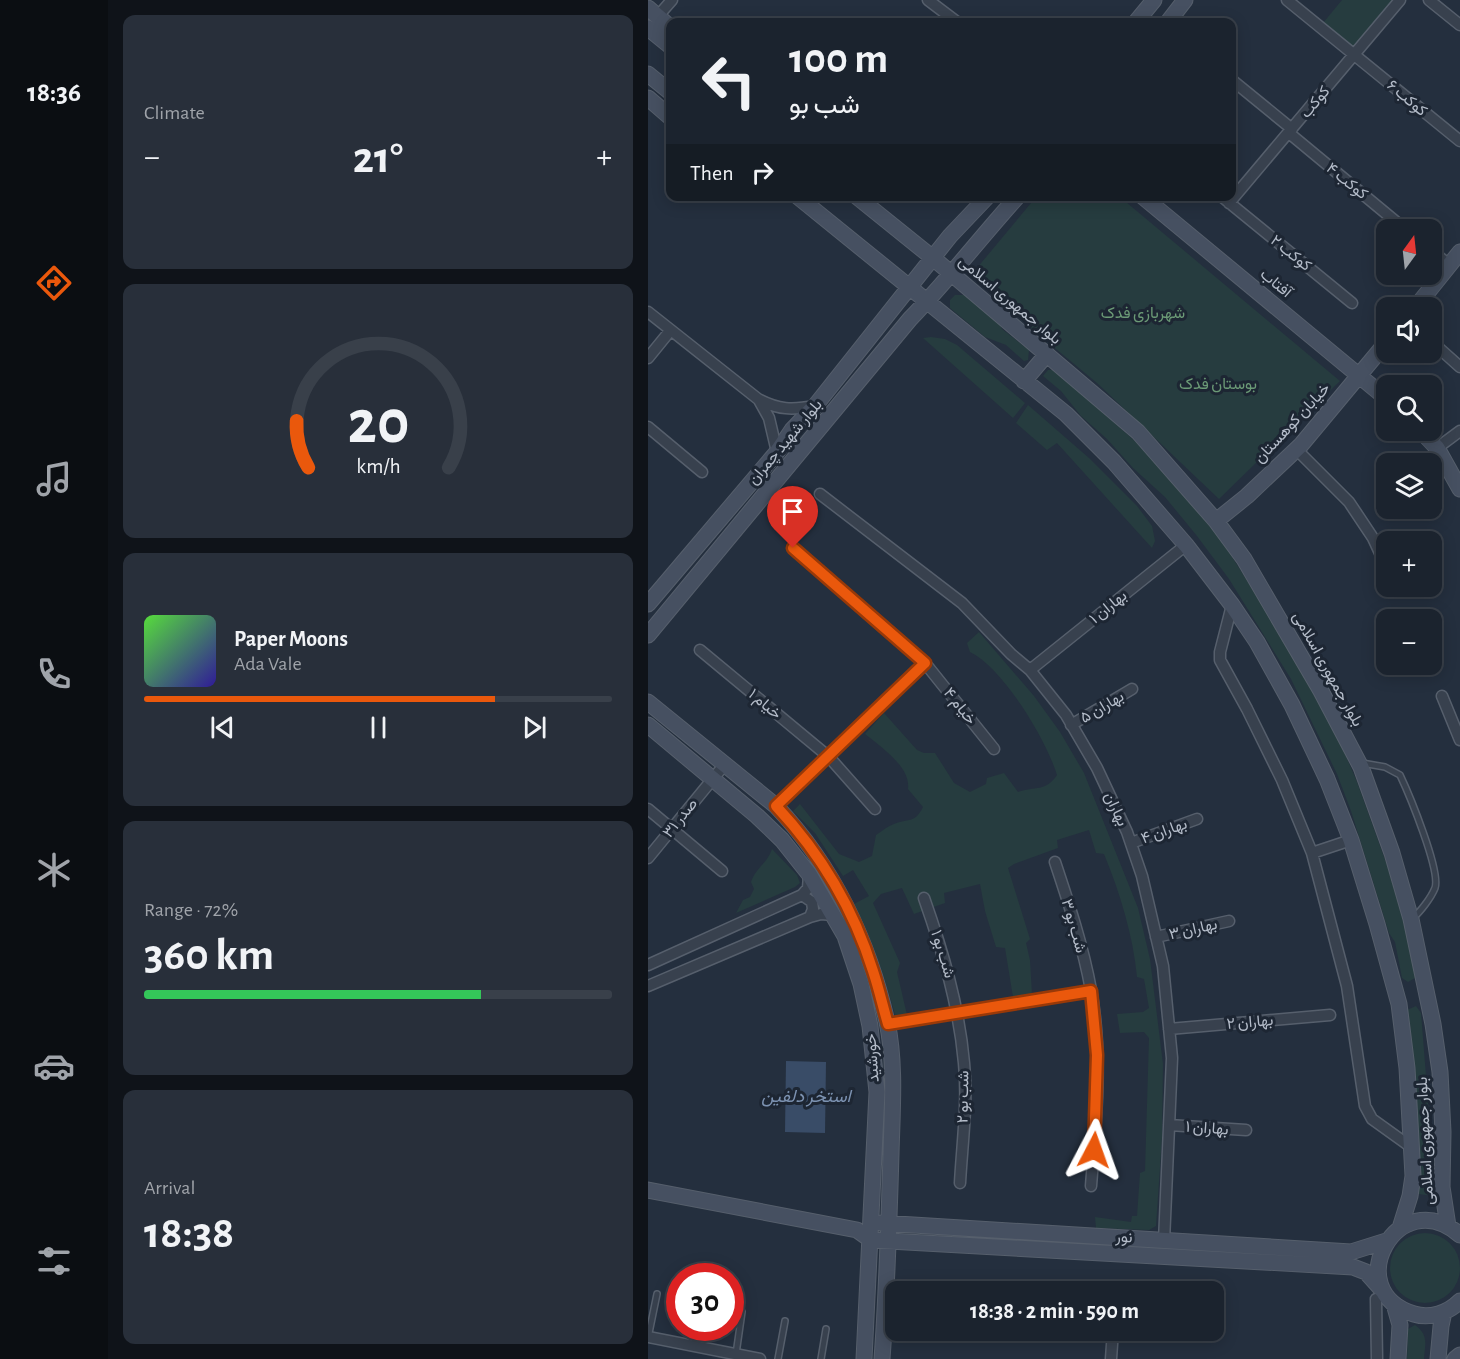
<!DOCTYPE html>
<html lang="en">
<head>
<meta charset="utf-8">
<style>
  :root { --surface:#1b232e; --page:#282f3a; --text:#f1f3f6; --muted:#a0a4aa; --line:#39404a; --accent:#ea580c }
  body { margin:0; font-family:"Alegreya Sans",Vazirmatn,sans-serif; background:var(--page); color:var(--text); height:100vh; display:flex; flex-direction:column; font-size:22px; white-space:nowrap }
  * { box-sizing:border-box; margin:0 }
  p { font-size:20px; color:var(--muted) }
  .icon { flex:none; width:33px; height:33px; fill:none; stroke:currentColor; stroke-width:2; stroke-linecap:round; stroke-linejoin:round }
  .map { position:relative; flex:1; overflow:hidden }
  .details { display:flex; flex-direction:column; gap:15px; padding:15px; background:#0f1319; width:540px }
  .details>* { flex:none }
  .top-card { position:absolute; left:18px; top:18px; width:570px; height:183px; border-radius:12px; box-shadow:0 3px 15px #0003,0 0 0 2px var(--line); background:#1b232e; color:var(--text); overflow:hidden }
  .needle { width:39px; rotate:15deg }
  .buttons { position:absolute; left:728px; top:219px; display:grid; gap:12px }
  .buttons a { display:grid; place-items:center; width:66px; height:66px; border-radius:12px; background:var(--surface); box-shadow:0 3px 15px #0003,0 0 0 2px var(--line); font-size:30px }
  .speed { position:absolute; left:18px; top:1263px; display:flex; gap:12px; font-size:30px; font-weight:700; text-align:center }
  .speed>* { display:grid; place-content:center; width:78px; height:78px; border-radius:50%; background:var(--surface); box-shadow:0 3px 15px #0003,0 0 0 2px var(--line); line-height:1 }
  .speed .limit { border:9px solid #d22; background:#fff; color:#111 }
  .pin { position:absolute; display:grid; place-items:center; width:51px; height:51px; color:#fff; margin:-62px -26px; border-radius:50% 50% 50% 0; rotate:-45deg; box-shadow:0 0 6px #0007 }
  .pin .icon { rotate:45deg }
  .me { position:absolute; width:66px; margin:-33px; rotate:4deg; stroke-linejoin:round; filter:drop-shadow(0 0 4px #0008) }
  .turn { display:flex; align-items:center; gap:21px; height:126px; padding:0 24px; font-size:27px }
  .turn .icon { width:78px; height:78px; stroke-width:2.5 }
  .turn b { display:block; font-size:42px; line-height:51px }
  .then { display:flex; align-items:center; height:57px; padding:0 24px; background:#0003; gap:12px; font-size:22px }
  .big { font-size:45px; font-weight:700; line-height:1.1 }
  .details .card { flex:1; display:flex; flex-direction:column; justify-content:center; gap:9px; min-width:0; padding:0 21px; border-radius:12px; background:var(--page) }
  .details .dial { align-items:center; gap:0 }
  .dial svg { height:156px; overflow:visible; fill:none; stroke:var(--line); stroke-width:7; stroke-linecap:round; text-anchor:middle }
  .dial text { fill:var(--text); stroke:none }
  .song { display:flex; align-items:center; gap:18px }
  .cover { width:72px; height:72px; border-radius:9px; background:linear-gradient(135deg,hsl(110 70% 55%),hsl(250 70% 35%)) }
  .played { height:6px; border-radius:3px; background:linear-gradient(90deg,var(--accent) 75%,var(--line) 75%) }
  .keys { display:flex; justify-content:space-around; direction:ltr }
  .heat { display:flex; justify-content:space-between; align-items:center; font-size:33px; direction:ltr }
  .charge { height:9px; border-radius:4px; background:linear-gradient(90deg,#34c759 72%,var(--line) 0) }
  .trip { position:absolute; left:237px; top:1281px; width:339px; height:60px; border-radius:12px; background:var(--surface); box-shadow:0 3px 15px #0003,0 0 0 2px var(--line); font-weight:700; line-height:60px; text-align:center }
  main { display:flex; flex:1; min-height:0 }
  .tabs { display:flex; flex-direction:column; width:108px; justify-content:space-around; align-items:center; background:#0b0e12; color:var(--muted) }
  .tabs .icon { width:42px; height:42px }
  .tabs .selected { color:var(--accent) }
  .tabs b { font-size:27px; color:var(--text) }
  .map>svg:first-child { display:block }
</style>
</head>
<body>
<main>
<nav class="tabs">
<b>18:36</b>
<svg class="icon selected" aria-label="directions" viewBox="0 0 24 24"><path d="M12 3l9 9-9 9-9-9zM9 14v-3h6M13 9l2 2-2 2"/></svg>
<svg class="icon" aria-label="music" viewBox="0 0 24 24"><path d="M9 18V5l10-2v13"/><circle cx="6" cy="18" r="3"/><circle cx="16" cy="16" r="3"/></svg>
<svg class="icon" aria-label="phone" viewBox="0 0 24 24"><path d="M5 4h4l2 5-3 2q2 4 5 5l2-3 5 2v4C11 20 4 13 5 4z"/></svg>
<svg class="icon" aria-label="climate" viewBox="0 0 24 24"><path d="M12 3v18M4 7l16 10M4 17L20 7"/></svg>
<svg class="icon" aria-label="car" viewBox="0 0 24 24"><path d="M5 17H2v-5l4-1 3-4h7l3 4 3 1v5h-3M9 17h6M6 11h13"/><circle cx="7" cy="17" r="2"/><circle cx="17" cy="17" r="2"/></svg>
<svg class="icon" aria-label="filters" viewBox="0 0 24 24"><path d="M4 7h16M4 17h16"/><circle cx="9" cy="7" r="2"/><circle cx="15" cy="17" r="2"/></svg>
</nav>
<section class="details">
<div class="card"><p>Climate</p>
<div class="heat"><a>−</a><b class="big">21°</b><a>+</a></div>
</div>
<div class="card dial"><svg viewBox="0 0 100 80">
<path d="M14 69A42 42 0 1 1 86 69"/>
<path d="M14 69A42 42 0 0 1 8 45" stroke="#ea580c"/>
<text x="50" y="56" font-size="32" font-weight="700">20</text>
<text x="50" y="72" font-size="11">km/h</text>
</svg></div>
<div class="card">
<div class="song"><i class="cover"></i><div><b>Paper Moons</b><p>Ada Vale</p></div></div>
<div class="played"></div>
<div class="keys"><svg class="icon" aria-label="previous" viewBox="0 0 24 24"><path d="M18 5L8 12l10 7zM5 5v14"/></svg><svg class="icon" aria-label="pause" viewBox="0 0 24 24"><path d="M8 5v14M16 5v14"/></svg><svg class="icon" aria-label="next" viewBox="0 0 24 24"><path d="M6 5l10 7-10 7zM19 5v14"/></svg></div>
</div>
<div class="card"><p>Range · 72%</p><b class="big">360 km</b><div class="charge"></div></div>
<div class="card"><p>Arrival</p><b class="big">18:38</b></div>
</section>
<div class="map">
<svg width="812" height="1359" viewBox="0 0 812 1359">
  <rect width="100%" height="100%" fill="#242f3e"/>
  <path fill="#263c3f" d="M694,0H746L706,48L675,23Z
    M388,197H472L692,381L571,499L449,383L384,329L324,274Z
    M307,295H317L350,320L354,329L381,350L380,360L376,361L358,345L337,337L302,308V300Z
    M283,337L297,339L309,345L377,403L365,418L275,338Z
    M400,370H407L488,442L563,524L621,615L682,718L709,782L740,868L766,960L767,978L760,982L754,978L747,942L741,933L703,811L689,774L643,679L581,579L549,536L517,497L485,468L459,439L433,416L413,391L395,376Z
    M380,405L441,458L489,506L504,526L507,541L504,548L409,443L399,450L368,423Z
    M331,632L386,696L412,732L436,773L490,908L502,959L515,1064L514,1138L508,1226L501,1230L448,1228L447,1217L483,1222L484,1216H489L492,1173L497,1171L501,1038L496,1032L472,1033L469,1014L495,1012L501,1008L496,979L489,977C485,935 472,893 456,854L448,853L441,830L409,840L410,848L366,864L360,868L382,939L378,943L382,960L384,994L365,997L357,948L348,947L337,911L332,884L296,893L297,903L266,914L254,888L233,894L225,903L252,963L249,972L259,1015L248,1018C237,978 225,941 206,904L221,896L205,870L195,876L167,833L145,811L152,804L191,854L211,862L224,856L228,835C234,831 240,826 246,824C260,818 267,824 275,807L260,789C263,767 233,747 217,734L236,713L269,750L276,753H287L306,783L322,792L338,784L339,778L356,773L370,792C387,786 398,792 409,775C398,739 355,668 322,652L319,643Z
    M124,849L149,875L152,883L147,887L88,913L95,900L102,897L106,889L103,882C108,867 119,864 124,849Z
    M768,1006L773,1013L782,1126L784,1194L778,1195L770,1194L759,1010Z
    M742 1268a35 35 0 1 1 70 0a35 35 0 1 1-70 0Z
    M767,1325C781,1335 777,1344 776,1359H759L760,1329Z"/>
  <path fill="#394c67" d="M138,1061L178,1062L177,1133L137,1132Z"/>
  <g fill="none" stroke-linecap="round" stroke-linejoin="round">
    <defs>
      <path id="lane" d="M714,763L737,767L752,775C761,794 793,871 787,888C783,898 772,912 765,918
        M0,1338L9,1294
        M46,1346L49,1328
        M88,1354L94,1312
        M130,1359L137,1321
        M173,1359L178,1329"/>
      <path id="street" d="M280,0L309,22
        M639,0L812,141
        M781,0L812,25
        M10,16L24,0
        M584,80L644,129
        M641,133L758,230
        M573,196L704,303
        M581,203L752,0
        M783,250L801,265
        M0,312L110,399C131,410 144,410 167,406
        M783,341L812,367
        M0,358L22,331
        M111,400L121,418L129,452
        M0,427L54,472
        M789,448L812,431
        M648,449L701,502L725,538L738,566
        M172,494L314,603L363,654L382,670L418,715L449,768L479,832L494,876L515,966L524,1058L516,1241
        M145,548L277,663L346,749
        M748,586L750,590
        M584,605L572,652V660L599,709L634,780L664,853L699,986L717,1106L724,1119L763,1147
        M52,650L181,757L227,809
        M382,670L538,545
        M794,696L812,740
        M423,725L484,689
        M128,806L277,663
        M0,809L74,871
        M483,843L549,819
        M664,853L703,840
        M0,858L77,764
        M407,862C421,904 435,946 443,990C455,1054 448,1122 443,1186
        M154,895L164,902L165,909L162,917
        M276,898C295,952 311,1006 316,1063C320,1102 314,1145 312,1183
        M508,937L581,921
        M0,965L154,895L160,888L161,875
        M0,986L162,917L173,914L185,915
        M240,1024L443,991
        M521,1029L682,1015
        M521,1125L598,1130
        M728,1299L729,1359
        M0,1337L112,1359
        M463,1359L465,1330"/>
      <path id="secondary" d="M0,8L22,27
        M488,22L506,0
        M520,22L537,0
        M0,28L22,46
        M0,74L22,92
        M0,98L22,117
        M149,196L418,414L466,462L538,545L584,605L609,642L644,705L679,779L703,840L729,924L751,1004L759,1068L765,1176L762,1196L752,1228
        M208,196L285,258L490,432L568,521L596,559L673,691L713,767L744,853L763,919L785,1024L792,1072L795,1132L794,1187L800,1226
        M494,196L738,398
        M767,308L812,252
        M376,381L399,354
        M772,430L789,448L812,489
        M568,521L599,496L653,445L738,343
        M0,604L129,452L144,430L167,406L302,236L340,196
        M0,635L262,319C300,280 333,237 370,196
        M0,702L128,806C185,866 221,942 239,1022C248,1064 244,1112 243,1154C241,1223 239,1291 234,1359
        M0,725L109,816L134,840L161,874L197,936L213,984L222,1026L229,1092L216,1359
        M0,1190L209,1230L223,1240L705,1267L718,1272L735,1291
        M233,1223L703,1252L738,1241
        M812,1235C750,1181 690,1291 766,1314C782,1319 800,1313 812,1301
        M746,1304L752,1325L750,1359
        M790,1359L793,1326L796,1312
        M807,1359L812,1355"/>
    </defs>
    <use href="#lane" stroke="#565f6c" stroke-width="8"/>
    <use href="#street" stroke="#565f6c" stroke-width="13"/>
    <use href="#secondary" stroke="#565f6c" stroke-width="17"/>
    <use href="#lane" stroke="#38414e" stroke-width="5"/>
    <use href="#street" stroke="#38414e" stroke-width="10"/>
    <use href="#secondary" stroke="#465061" stroke-width="15"/>
  </g>
  <g fill="none" stroke-linecap="round" stroke-linejoin="round">
    <defs>
      <path id="route" d="M145,548L277,663L128,806C172,853 206,910 225,971C231,989 235,1007 240,1024L443,991L449,1055L446,1150"/>
    </defs>
    <use href="#route" stroke="#983908" stroke-width="15"/>
    <use href="#route" stroke="#ea580c" stroke-width="10"/>
  </g>
  <g text-anchor="middle" dominant-baseline="central" stroke-width="6" stroke-linejoin="round" paint-order="stroke">
    <g font-size="16" fill="#b4bcc9" stroke="#1d2633">
      <text transform="translate(759 98) rotate(40)">کوکب ۶</text>
      <text transform="translate(667 102) rotate(-50)">کوکب</text>
      <text transform="translate(699 181) rotate(39)">کوکب ۴</text>
      <text transform="translate(643 253) rotate(39)">کوکب ۲</text>
      <text transform="translate(628 283) rotate(40)">آفتاب</text>
      <text transform="translate(362 300) rotate(40)">بلوار جمهوری اسلامی</text>
      <text transform="translate(644 423) rotate(-47)">خیابان کوهستان</text>
      <text transform="translate(137 442) rotate(-50)">بلوار شهید چمران</text>
      <text transform="translate(460 607) rotate(-39)">بهاران ۱</text>
      <text transform="translate(680 669) rotate(61)">بلوار جمهوری اسلامی</text>
      <text transform="translate(117 704) rotate(40)">خیام ۱</text>
      <text transform="translate(312 706) rotate(51)">خیام ۴</text>
      <text transform="translate(454 707) rotate(-31)">بهاران ۵</text>
      <text transform="translate(468 809) rotate(65)">بهاران</text>
      <text transform="translate(32 818) rotate(-51)">صدر ۳۱</text>
      <text transform="translate(516 831) rotate(-20)">بهاران ۴</text>
      <text transform="translate(426 926) rotate(74)">شب بو ۳</text>
      <text transform="translate(545 929) rotate(-13)">بهاران ۳</text>
      <text transform="translate(295 954) rotate(73)">شب بو ۱</text>
      <text transform="translate(602 1022) rotate(-5)">بهاران ۲</text>
      <text transform="translate(224 1058) rotate(-94)">خورشید</text>
      <text transform="translate(315 1097) rotate(-89)">شب بو ۲</text>
      <text transform="translate(559 1128) rotate(4)">بهاران ۱</text>
      <text transform="translate(777 1141) rotate(-93)">بلوار جمهوری اسلامی</text>
      <text transform="translate(476 1237) rotate(3)">نور</text>
    </g>
    <g font-size="16" fill="#6b9a76" stroke="#1d2633">
      <text x="495" y="313">شهربازی فدک</text>
      <text x="570" y="384">بوستان فدک</text>
    </g>
    <g font-size="18" font-style="italic" fill="#7c92b1" stroke="#1d2633">
      <text x="158" y="1097">استخر دلفین</text>
    </g>
  </g>
</svg>
<div class="buttons">
<a><svg class="needle" viewBox="-14 -14 28 28"><path d="M0-13l5 13h-10z" fill="#e53935"/><path d="M0 13l5-13h-10z" fill="#a0a4aa"/></svg></a>
<a><svg class="icon" aria-label="sound" viewBox="0 0 24 24"><path d="M4 9h4l5-4v14l-5-4H4zM17 9q2 3 0 6"/></svg></a>
<a><svg class="icon" aria-label="search" viewBox="0 0 24 24"><circle cx="10" cy="10" r="6"/><path d="M15 15l6 6"/></svg></a>
<a><svg class="icon" aria-label="layers" viewBox="0 0 24 24"><path d="M12 4l9 5-9 5-9-5zM3 14l9 5 9-5"/></svg></a>
<a>+</a>
<a>−</a>
</div>
<div class="speed"><div class="limit">30</div></div>
<div class="pin" style="left:145px;top:548px;background:#d93025"><svg class="icon" aria-label="arrive" viewBox="0 0 24 24"><path d="M6 21V4h12l-3 4 3 4H6"/></svg></div>
<svg class="me" style="left:446px;top:1150px" viewBox="-20 -20 40 40"><path d="M0-17L14 15 0 8-14 15z" fill="#ea580c" stroke="#fff" stroke-width="4"/></svg>
<div class="trip">18:38 · 2 min · 590 m</div>
<div class="top-card">
<div class="turn"><svg class="icon" aria-label="left" viewBox="0 0 24 24"><path d="M17 20v-9H6M10 6l-5 5 5 5"/></svg><div><b>100 m</b>شب بو</div></div>
<div class="then">Then<svg class="icon" aria-label="right" viewBox="0 0 24 24"><path d="M7 20v-9h11M14 6l5 5-5 5"/></svg></div>
</div>
</div>
</main>
</body>
</html>
